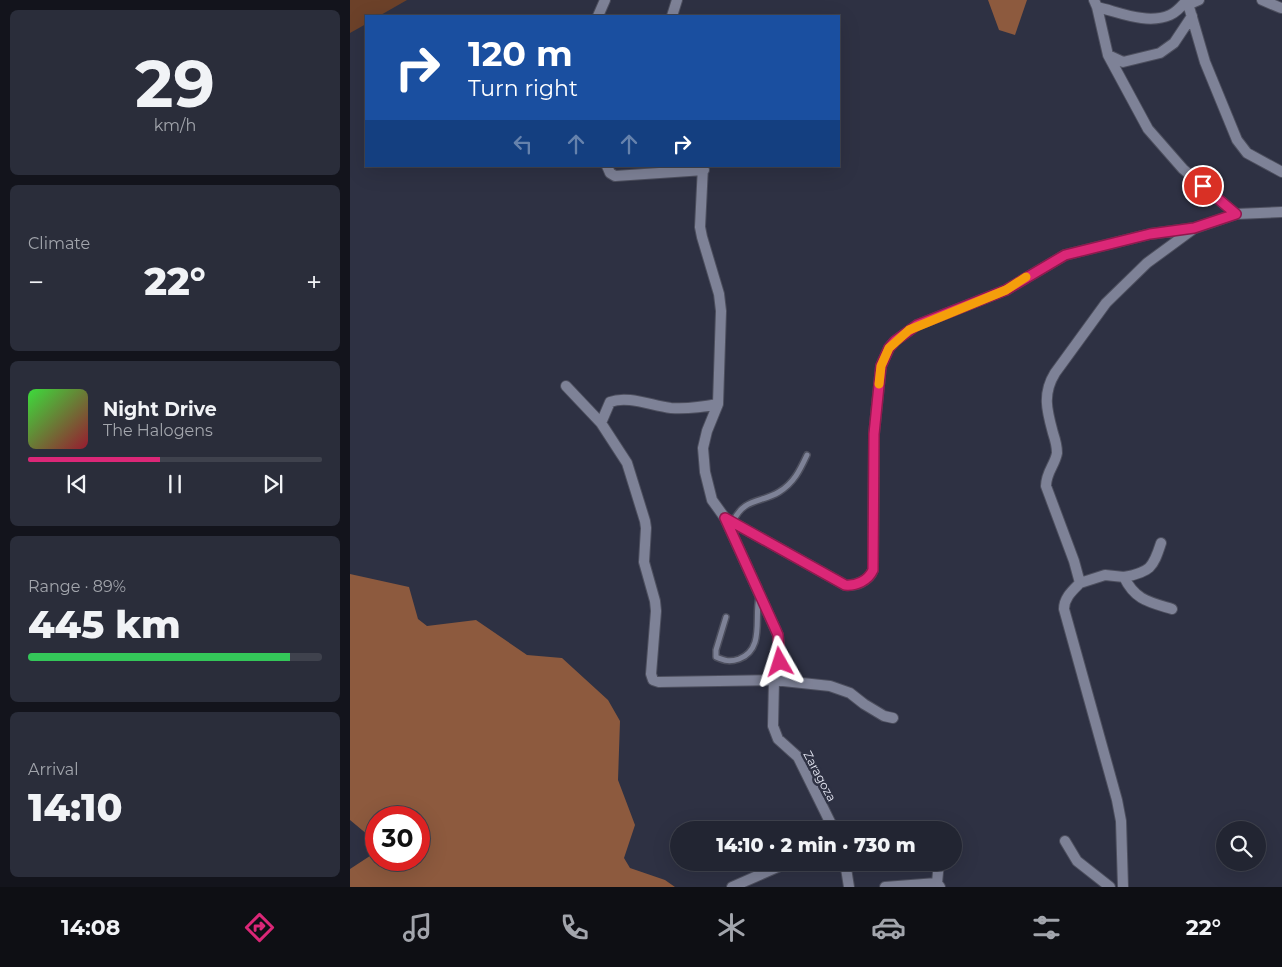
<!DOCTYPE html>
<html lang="en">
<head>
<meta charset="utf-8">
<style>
  :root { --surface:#222532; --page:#2a2d3a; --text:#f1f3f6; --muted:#a2a5ac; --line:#3f424d; --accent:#db2777 }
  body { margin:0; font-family:Montserrat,sans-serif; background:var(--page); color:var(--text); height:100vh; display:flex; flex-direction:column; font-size:19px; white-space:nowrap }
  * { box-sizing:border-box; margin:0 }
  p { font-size:16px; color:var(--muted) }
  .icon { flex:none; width:28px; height:28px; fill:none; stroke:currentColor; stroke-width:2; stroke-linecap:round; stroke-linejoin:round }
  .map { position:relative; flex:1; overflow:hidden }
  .side { display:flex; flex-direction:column; gap:10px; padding:10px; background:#13141c; width:350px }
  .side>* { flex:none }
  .guide { position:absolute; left:15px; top:15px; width:475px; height:152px; border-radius:0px; box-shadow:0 5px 20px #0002,0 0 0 1px var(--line); background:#1a4fa0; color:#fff; overflow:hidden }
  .tools { position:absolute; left:866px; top:821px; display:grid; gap:10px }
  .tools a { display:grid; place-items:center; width:50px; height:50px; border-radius:50%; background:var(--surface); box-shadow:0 5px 20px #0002,0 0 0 1px var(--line); font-size:25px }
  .speed { position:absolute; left:15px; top:806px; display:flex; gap:10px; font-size:25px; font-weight:700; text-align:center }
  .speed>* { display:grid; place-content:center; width:65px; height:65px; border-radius:50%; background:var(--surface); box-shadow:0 5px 20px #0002,0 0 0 1px var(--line); line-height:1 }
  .speed .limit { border:8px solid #d22; background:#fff; color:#111 }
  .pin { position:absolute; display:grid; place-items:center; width:42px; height:42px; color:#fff; margin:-21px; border:2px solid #fff; border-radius:50%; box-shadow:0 1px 5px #0007 }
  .me { position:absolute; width:55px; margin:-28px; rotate:354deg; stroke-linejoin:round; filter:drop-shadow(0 0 4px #0008) }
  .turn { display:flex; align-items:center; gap:18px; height:105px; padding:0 20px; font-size:22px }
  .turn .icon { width:65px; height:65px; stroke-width:2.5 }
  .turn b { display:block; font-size:35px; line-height:42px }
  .lanes { display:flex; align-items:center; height:48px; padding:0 20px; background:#0003; justify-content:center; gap:25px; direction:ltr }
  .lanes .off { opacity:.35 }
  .big { font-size:38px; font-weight:800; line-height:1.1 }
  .side .card { flex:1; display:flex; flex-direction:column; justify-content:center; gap:8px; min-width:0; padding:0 18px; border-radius:8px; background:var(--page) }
  .side .dial { align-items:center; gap:0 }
  .dial b { font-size:65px; line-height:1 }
  .song { display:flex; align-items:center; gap:15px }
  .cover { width:60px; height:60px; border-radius:8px; background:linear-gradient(135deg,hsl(120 70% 55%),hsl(350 70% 35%)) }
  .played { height:5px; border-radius:2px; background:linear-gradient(90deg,var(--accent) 45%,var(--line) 45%) }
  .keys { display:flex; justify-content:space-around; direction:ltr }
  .heat { display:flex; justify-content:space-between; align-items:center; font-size:28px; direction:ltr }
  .charge { height:8px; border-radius:4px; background:linear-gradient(90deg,#34c759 89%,var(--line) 0) }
  .trip { position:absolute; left:320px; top:821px; width:292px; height:50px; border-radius:25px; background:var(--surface); box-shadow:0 5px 20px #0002,0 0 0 1px var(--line); font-weight:800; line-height:50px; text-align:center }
  .menu { display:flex; height:80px; justify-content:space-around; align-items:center; background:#0e0f14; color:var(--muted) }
  .menu .icon { width:35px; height:35px }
  .menu .selected { color:var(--accent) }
  .menu b { font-size:22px; color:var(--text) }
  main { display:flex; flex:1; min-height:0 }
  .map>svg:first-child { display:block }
</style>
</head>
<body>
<main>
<section class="side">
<div class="card dial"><b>29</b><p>km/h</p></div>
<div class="card"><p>Climate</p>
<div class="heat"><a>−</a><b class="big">22°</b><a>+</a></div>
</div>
<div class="card">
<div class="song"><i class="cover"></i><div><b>Night Drive</b><p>The Halogens</p></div></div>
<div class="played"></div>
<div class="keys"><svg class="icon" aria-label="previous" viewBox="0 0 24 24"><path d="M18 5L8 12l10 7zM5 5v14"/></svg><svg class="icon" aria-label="pause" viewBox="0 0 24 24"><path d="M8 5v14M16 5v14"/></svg><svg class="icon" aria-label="next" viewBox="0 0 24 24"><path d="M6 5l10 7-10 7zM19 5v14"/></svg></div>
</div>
<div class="card"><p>Range · 89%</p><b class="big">445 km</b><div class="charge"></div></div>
<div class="card"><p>Arrival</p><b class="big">14:10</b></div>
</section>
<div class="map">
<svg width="932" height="887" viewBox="0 0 932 887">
  <rect width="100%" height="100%" fill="#2e3143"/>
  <path fill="#6c4129" d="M0,0H57L29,16H16V24L0,33Z"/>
  <path fill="#8d5a3e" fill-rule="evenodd" d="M638,0H677L665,35L649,30Z
    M0,574L59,587L68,619L77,626L126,620L177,655L212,658L258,700L270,721L268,780L285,825L274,858L280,868L315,880L325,887H0V869L26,852L24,840L0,820ZM26,818H69V860H26Z"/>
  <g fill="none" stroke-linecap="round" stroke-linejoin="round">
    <defs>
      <path id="service" d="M383,522C393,498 411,503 429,492C444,483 450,470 457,455
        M376,617L366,650V657C375,661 380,662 389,659C415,649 404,618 409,597"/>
      <path id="minor" d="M744,0L747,7L758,55L798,129L833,169L886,214
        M837,0L855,62L887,140L897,153L932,172
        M840,0L842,3L849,0
        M912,0L931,8
        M747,7C769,12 797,25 820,15C827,12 832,6 837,0
        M248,16L255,0
        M322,16L327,0
        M758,55L773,62L810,53L824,43L842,16
        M257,166L260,173L265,176L354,170
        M353,166L350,227L352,237L369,294L371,311L368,404L357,431L353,448L355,472L362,500L375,518L428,635L430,662V668L424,680L423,726L428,739L448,757L484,830
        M216,386L251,423L277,463L295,521L296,528L294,562L305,601L306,611L301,674L303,680L309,682L424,680L480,686L500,693L514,704L534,716L543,718
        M251,423L260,402C278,395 302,406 321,408C337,409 353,407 368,404
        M375,518L495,585C506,586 519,581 523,570L524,434L531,366L539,348L545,341L567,325L656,290L715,255L800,234L845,228L886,214L932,212
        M774,577C800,572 803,568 811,543
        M730,583L755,575L774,577C785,600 799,602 822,609
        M715,841L727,861L760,887
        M495,862L499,887
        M587,883L589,862
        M382,887L439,862
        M535,887L587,883L590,887
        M773,887L771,821L767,800L714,609C714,598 722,591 730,583L724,561L696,486C696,472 705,465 707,453C707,446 705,439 703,433C697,411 692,394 705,373L756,303L797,263L842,230"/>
    </defs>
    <use href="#service" stroke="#4d4f5e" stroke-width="8"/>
    <use href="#minor" stroke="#4d4f5e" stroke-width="12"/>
    <use href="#service" stroke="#7e8297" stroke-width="5"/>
    <use href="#minor" stroke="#7e8297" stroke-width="10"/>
  </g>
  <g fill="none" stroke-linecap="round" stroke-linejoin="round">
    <defs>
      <path id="route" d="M430,662L428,635L425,628L375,518L495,585C506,586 518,581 523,570L524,434L531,366L539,348L545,341L567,325L656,290L715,255L800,234L844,228L886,214L853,186"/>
    </defs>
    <use href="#route" stroke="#8e194d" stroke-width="12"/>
    <use href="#route" stroke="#db2777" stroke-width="9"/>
    <path stroke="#f59e0b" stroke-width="9" d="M529,384L531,366L539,348L559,330L656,290L676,277"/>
  </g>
  <g text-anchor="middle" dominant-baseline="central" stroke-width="5" stroke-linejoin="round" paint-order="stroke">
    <g font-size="12" fill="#e8eaf6" stroke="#2e3143">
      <text transform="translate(470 776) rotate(62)">Zaragoza</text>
    </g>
  </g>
</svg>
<div class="tools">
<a><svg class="icon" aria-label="search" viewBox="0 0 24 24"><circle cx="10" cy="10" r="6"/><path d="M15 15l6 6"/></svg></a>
</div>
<div class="speed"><div class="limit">30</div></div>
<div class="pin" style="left:853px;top:186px;background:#d93025"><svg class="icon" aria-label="arrive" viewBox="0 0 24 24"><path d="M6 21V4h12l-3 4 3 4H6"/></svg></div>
<svg class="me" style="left:430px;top:662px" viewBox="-20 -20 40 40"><path d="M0-17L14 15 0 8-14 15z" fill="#db2777" stroke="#fff" stroke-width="4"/></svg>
<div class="trip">14:10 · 2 min · 730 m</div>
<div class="guide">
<div class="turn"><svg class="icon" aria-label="right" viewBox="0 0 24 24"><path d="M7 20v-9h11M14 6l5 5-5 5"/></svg><div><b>120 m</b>Turn right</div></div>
<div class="lanes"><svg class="icon off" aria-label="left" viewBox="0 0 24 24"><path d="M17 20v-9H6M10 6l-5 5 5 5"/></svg><svg class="icon off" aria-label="ahead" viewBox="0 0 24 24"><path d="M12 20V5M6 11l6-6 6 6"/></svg><svg class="icon off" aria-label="ahead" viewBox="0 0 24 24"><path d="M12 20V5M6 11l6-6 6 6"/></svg><svg class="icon" aria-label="right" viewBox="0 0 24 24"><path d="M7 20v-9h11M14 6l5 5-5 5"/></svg></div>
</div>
</div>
</main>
<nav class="menu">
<b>14:08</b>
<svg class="icon selected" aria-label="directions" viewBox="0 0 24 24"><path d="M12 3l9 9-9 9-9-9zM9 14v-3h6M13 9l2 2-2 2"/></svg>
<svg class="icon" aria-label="music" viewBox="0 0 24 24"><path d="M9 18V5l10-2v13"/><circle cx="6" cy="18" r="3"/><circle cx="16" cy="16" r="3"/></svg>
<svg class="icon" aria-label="phone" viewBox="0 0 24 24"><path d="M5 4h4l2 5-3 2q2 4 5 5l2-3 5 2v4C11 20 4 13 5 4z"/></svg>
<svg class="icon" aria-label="climate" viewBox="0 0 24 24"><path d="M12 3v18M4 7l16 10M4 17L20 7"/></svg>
<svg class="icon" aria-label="car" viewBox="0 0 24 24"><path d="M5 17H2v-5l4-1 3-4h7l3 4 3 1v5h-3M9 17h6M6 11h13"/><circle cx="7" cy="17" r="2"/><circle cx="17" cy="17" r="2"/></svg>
<svg class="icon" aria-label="filters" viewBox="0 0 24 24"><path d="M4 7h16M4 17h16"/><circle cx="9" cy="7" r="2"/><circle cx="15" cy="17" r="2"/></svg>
<b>22°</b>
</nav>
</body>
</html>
